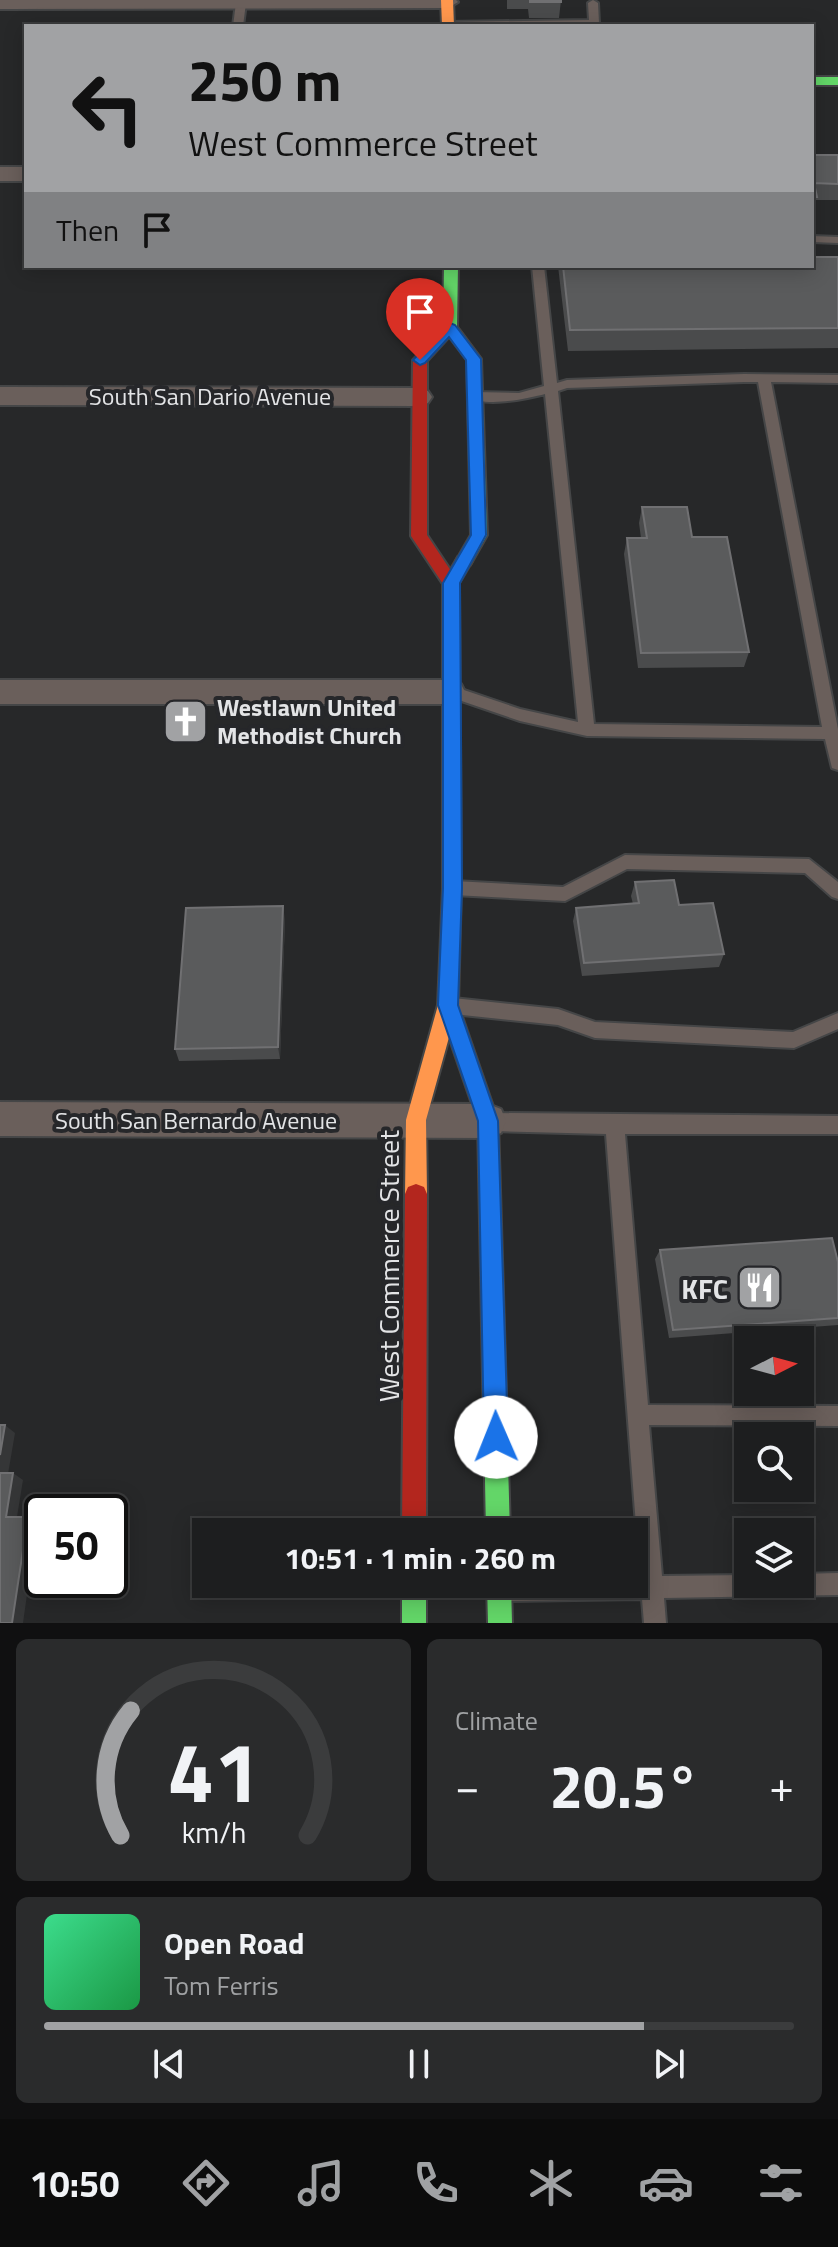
<!DOCTYPE html>
<html lang="en">
<head>
<meta charset="utf-8">
<style>
  :root { --surface:#1d1e1f; --page:#2a2b2c; --text:#f1f3f6; --muted:#a0a2a4; --line:#3b3c3d; --accent:#a1a2a4 }
  body { margin:0; font-family:"Titillium Web",sans-serif; background:var(--page); color:var(--text); height:100vh; display:flex; flex-direction:column; font-size:30px; white-space:nowrap }
  * { box-sizing:border-box; margin:0 }
  p { font-size:26px; color:var(--muted) }
  .icon { flex:none; width:44px; height:44px; fill:none; stroke:currentColor; stroke-width:2; stroke-linecap:round; stroke-linejoin:round }
  .map { position:relative; height:1623px; overflow:hidden }
  .details { display:flex; flex-direction:column; gap:16px; padding:16px; background:#101011; flex:1 }
  .details>* { flex:none }
  .hud { position:absolute; left:24px; top:24px; width:790px; height:244px; border-radius:0px; box-shadow:0 4px 20px #0003,0 0 0 2px var(--line); background:#a1a2a4; color:#111; overflow:hidden }
  .needle { width:52px; rotate:84deg }
  .tools { position:absolute; left:734px; top:1326px; display:grid; gap:16px }
  .tools a { display:grid; place-items:center; width:80px; height:80px; border-radius:0px; background:var(--surface); box-shadow:0 4px 20px #0003,0 0 0 2px var(--line); font-size:40px }
  .speed { position:absolute; left:24px; top:1494px; display:flex; gap:16px; font-size:40px; font-weight:700; text-align:center }
  .speed>* { display:grid; place-content:center; width:104px; height:104px; border-radius:50%; background:var(--surface); box-shadow:0 4px 20px #0003,0 0 0 2px var(--line); line-height:1 }
  .speed .limit { border:4px solid #111; border-radius:12px; background:#fff; color:#111 }
  .pin { position:absolute; display:grid; place-items:center; width:68px; height:68px; color:#fff; margin:-82px -34px; border-radius:50% 50% 50% 0; rotate:-45deg; box-shadow:0 0 8px #0007 }
  .pin .icon { rotate:45deg }
  .me { position:absolute; width:88px; margin:-44px; rotate:359deg; stroke-linejoin:round; filter:drop-shadow(0 0 6px #0008) }
  .turn { display:flex; align-items:center; gap:28px; height:168px; padding:0 32px; font-size:36px }
  .turn .icon { width:104px; height:104px; stroke-width:2.5 }
  .turn b { display:block; font-size:56px; line-height:68px }
  .then { display:flex; align-items:center; height:76px; padding:0 32px; background:#0003; gap:16px; font-size:30px }
  .big { font-size:60px; font-weight:700; line-height:1.1 }
  .details .tile { flex:1; display:flex; flex-direction:column; justify-content:center; gap:12px; min-width:0; padding:0 28px; border-radius:12px; background:var(--page) }
  .details .dial { align-items:center; gap:0 }
  .dial svg { height:208px; overflow:visible; fill:none; stroke:var(--line); stroke-width:7; stroke-linecap:round; text-anchor:middle }
  .dial text { fill:var(--text); stroke:none }
  .song { display:flex; align-items:center; gap:24px }
  .cover { width:96px; height:96px; border-radius:12px; background:linear-gradient(135deg,hsl(150 70% 55%),hsl(140 70% 35%)) }
  .played { height:8px; border-radius:4px; background:linear-gradient(90deg,var(--accent) 80%,var(--line) 80%) }
  .keys { display:flex; justify-content:space-around; direction:ltr }
  .heat { display:flex; justify-content:space-between; align-items:center; font-size:44px; direction:ltr }
  .details .tiles { flex:1; display:grid; gap:16px; grid-template-columns:1fr 1fr }
  .tile:last-child { grid-column:span 2 }
  .trip { position:absolute; left:192px; top:1518px; width:456px; height:80px; border-radius:0px; background:var(--surface); box-shadow:0 4px 20px #0003,0 0 0 2px var(--line); font-weight:700; line-height:80px; text-align:center }
  .dock { display:flex; height:128px; justify-content:space-around; align-items:center; background:#0c0c0c; color:var(--muted) }
  .dock .icon { width:56px; height:56px }
  .dock .active { color:var(--accent) }
  .dock b { font-size:36px; color:var(--text) }
  .map>svg:first-child { display:block }
</style>
</head>
<body>
<div class="map">
<svg width="838" height="1623" viewBox="0 0 838 1623">
  <rect width="100%" height="100%" fill="#272829"/>
  <g fill="none" stroke-linecap="round" stroke-linejoin="round">
    <defs>
      <path id="lane" d="M241,0L246,3L243,26H233L236,3Z
        M593,0L598,3L599,23L594,26L443,25L448,22L589,20L588,3Z
        M812,236L838,237V243L812,242Z
        M532,266H544L557,383L567,380L744,374L838,375V383L771,382L838,729V770L832,768L825,739L587,736L520,721L450,697L447,693L450,689L455,687L520,709L578,722L545,394C526,399 483,408 468,396L474,392L519,393L544,386ZM744,382H758L822,727L594,724L558,391L567,388Z
        M625,855L809,859L838,882V899L832,897L805,873L627,869L565,901L454,895L448,893L446,888L448,883L454,881L563,887Z
        M453,998L558,1009L595,1022L793,1032L838,1013V1029L794,1048L595,1038L558,1025L453,1014L447,1012L444,1006L447,1000Z
        M494,1113L838,1116V1134H625L648,1405L838,1406V1426L649,1425L662,1576L748,1575V1584H800V1574L838,1573V1595L664,1598L666,1623H644L642,1599L508,1601L500,1598L497,1590L500,1584H634V1577H640L606,1134L494,1131L488,1128L485,1122L488,1116Z"/>
      <path id="street" d="M0,0H456L458,2L448,8L0,9Z
        M0,167H26V181H0Z
        M0,387L419,388L428,391L432,397L428,403L419,406L0,405Z
        M0,680H450L461,684L465,692L461,700L450,704H0Z
        M0,1102L488,1104L501,1109L506,1121L501,1133L488,1138L0,1136Z"/>
      <path id="fast" d="M812,77H838V85H812Z
        M444,266H458L457,327L481,359L487,535L470,565L464,567L456,561L471,535L467,360L443,328Z
        M448,996L455,999L458,1005L498,1121L510,1532H486L478,1121L438,1005L441,999Z
        M402,1584H426V1623H402Z
        M487,1584H511L512,1623H488Z"/>
      <path id="slow" d="M441,0H453L454,26H442Z
        M464,555L472,561L459,583L461,888L458,1005L426,1120L427,1194L424,1201L416,1204L408,1201L405,1194L406,1120L438,1005L443,888V583L458,557Z"/>
      <path id="jam" d="M450,324L457,328L427,361V535L459,583L451,589L445,587L411,536L413,360L445,325Z
        M416,1184L424,1187L427,1194L426,1532H402L405,1194L408,1187Z"/>
    </defs>
    <use href="#lane" stroke="#454647" stroke-width="4"/>
    <use href="#street" stroke="#454647" stroke-width="4"/>
    <use href="#fast" stroke="#454647" stroke-width="4"/>
    <use href="#slow" stroke="#454647" stroke-width="4"/>
    <use href="#jam" stroke="#454647" stroke-width="4"/>
    <use href="#lane" fill="#6a5f5b" fill-rule="evenodd"/>
    <use href="#street" fill="#6a5f5b" fill-rule="evenodd"/>
    <use href="#fast" fill="#63d668" fill-rule="evenodd"/>
    <use href="#slow" fill="#ff974d" fill-rule="evenodd"/>
    <use href="#jam" fill="#b3261e" fill-rule="evenodd"/>
  </g>
  <path fill="#4a4b4c" d="M507,0H561L559,18H529L528,9H507Z
    M812,155H838V200H816L813,214Z
    M838,257V348L568,351L558,266H812Z
    M642,507L692,537L749,652L744,667L638,668L624,554L627,538H641L639,523Z
    M635,882L679,905L724,954L719,967L582,976L573,921L576,908L633,904L631,896Z
    M285,919L280,1059L179,1061L175,1049Z
    M660,1250L838,1262V1325L669,1338L655,1259Z"/>
  <path fill="#353637" d="M283,906L285,919L280,1059L278,1047Z
    M5,1425L15,1433L7,1480L0,1475V1455Z
    M13,1473L23,1480L16,1523L6,1517Z
    M28,1517L37,1523L23,1623H12Z"/>
  <path fill="#5a5b5c" stroke="#707072" stroke-width="2" d="M530,0H561V2H530Z
    M812,155H838V184L814,183L817,197H812Z
    M812,257H838V328L570,330L563,266H812Z
    M642,507H687L692,537H727L749,652L641,653L627,538H647Z
    M674,880L679,905L713,903L724,954L584,963L576,908L639,903L635,882Z
    M283,906L278,1047L175,1049L186,908Z
    M832,1238L838,1262V1318L673,1330L660,1250Z
    M0,1425H5L0,1455Z
    M0,1473H13L6,1517H28L12,1623H0Z"/>
  <path fill="#1a73e8" stroke="#114b97" stroke-width="2" d="M450,323L455,325L481,359L486,535L460,583L462,888L458,1005L498,1121L508,1437L504,1446L496,1449L487,1446L484,1437L478,1121L438,1005L443,888V583L471,535L466,360L449,337L425,363L420,365L413,360L445,325Z"/>
  <defs>
    <symbol id="church-square" viewBox="-11 -11 22 22"><rect x="-9" y="-9" width="18" height="18" rx="4" fill="#a1a2a4" stroke="#26272a"/><path d="M-1.2-6h2.4v3.5h3.3v2.4h-3.3V6h-2.4V-.1h-3.3v-2.4h3.3Z" fill="#fff"/></symbol>
    <symbol id="restaurant-square" viewBox="-11 -11 22 22"><rect x="-9" y="-9" width="18" height="18" rx="4" fill="#a1a2a4" stroke="#26272a"/><path d="M-5-6h1v4h1v-4h1v4h1v-4h1v5L-1.5 .5V6h-2V.5L-5-1ZM5-6V6H3V1.5H1.5Q1.5-4 5-6Z" fill="#fff"/></symbol>
  </defs>
  <g fill-rule="evenodd">
    <use href="#church-square" x="160" y="696" width="51" height="51"/>
    <use href="#restaurant-square" x="734" y="1262" width="51" height="51"/>
  </g>
  <g text-anchor="middle" dominant-baseline="central" stroke-width="8" stroke-linejoin="round" paint-order="stroke">
    <g font-size="24" fill="#e3e4e6" stroke="#26272a">
      <text x="210" y="396">South San Dario Avenue</text>
      <text x="196" y="1120">South San Bernardo Avenue</text>
    </g>
    <g font-size="24" font-weight="bold" fill="#e3e4e6" stroke="#26272a" text-anchor="start">
      <text x="217" y="707">Westlawn United<tspan x="217" dy="28">Methodist Church</tspan></text>
    </g>
    <g font-size="28" fill="#e3e4e6" stroke="#26272a">
      <text transform="translate(388 1266) rotate(-90)">West Commerce Street</text>
    </g>
    <g font-size="28" font-weight="bold" fill="#e3e4e6" stroke="#26272a" text-anchor="end">
      <text x="728" y="1288">KFC</text>
    </g>
  </g>
</svg>
<div class="tools">
<a><svg class="needle" viewBox="-14 -14 28 28"><path d="M0-13l5 13h-10z" fill="#e53935"/><path d="M0 13l5-13h-10z" fill="#a0a2a4"/></svg></a>
<a><svg class="icon" aria-label="search" viewBox="0 0 24 24"><circle cx="10" cy="10" r="6"/><path d="M15 15l6 6"/></svg></a>
<a><svg class="icon" aria-label="layers" viewBox="0 0 24 24"><path d="M12 4l9 5-9 5-9-5zM3 14l9 5 9-5"/></svg></a>
</div>
<div class="speed"><div class="limit">50</div></div>
<div class="pin" style="left:420px;top:360px;background:#d93025"><svg class="icon" aria-label="arrive" viewBox="0 0 24 24"><path d="M6 21V4h12l-3 4 3 4H6"/></svg></div>
<svg class="me" style="left:496px;top:1437px" viewBox="-20 -20 40 40"><circle r="19" fill="#fff"/><path d="M0-13L10 11 0 6-10 11z" fill="#1a73e8"/></svg>
<div class="trip">10:51 · 1 min · 260 m</div>
<div class="hud">
<div class="turn"><svg class="icon" aria-label="left" viewBox="0 0 24 24"><path d="M17 20v-9H6M10 6l-5 5 5 5"/></svg><div><b>250 m</b>West Commerce Street</div></div>
<div class="then">Then<svg class="icon" aria-label="arrive" viewBox="0 0 24 24"><path d="M6 21V4h12l-3 4 3 4H6"/></svg></div>
</div>
</div>
<section class="details">
<div class="tiles">
<div class="tile dial"><svg viewBox="0 0 100 80">
<path d="M14 69A42 42 0 1 1 86 69"/>
<path d="M14 69A42 42 0 0 1 18 21" stroke="#a1a2a4"/>
<text x="50" y="56" font-size="32" font-weight="700">41</text>
<text x="50" y="72" font-size="11">km/h</text>
</svg></div>
<div class="tile"><p>Climate</p>
<div class="heat"><a>−</a><b class="big">20.5°</b><a>+</a></div>
</div>
<div class="tile">
<div class="song"><i class="cover"></i><div><b>Open Road</b><p>Tom Ferris</p></div></div>
<div class="played"></div>
<div class="keys"><svg class="icon" aria-label="previous" viewBox="0 0 24 24"><path d="M18 5L8 12l10 7zM5 5v14"/></svg><svg class="icon" aria-label="pause" viewBox="0 0 24 24"><path d="M8 5v14M16 5v14"/></svg><svg class="icon" aria-label="next" viewBox="0 0 24 24"><path d="M6 5l10 7-10 7zM19 5v14"/></svg></div>
</div>
</div>
</section>
<nav class="dock">
<b>10:50</b>
<svg class="icon active" aria-label="directions" viewBox="0 0 24 24"><path d="M12 3l9 9-9 9-9-9zM9 14v-3h6M13 9l2 2-2 2"/></svg>
<svg class="icon" aria-label="music" viewBox="0 0 24 24"><path d="M9 18V5l10-2v13"/><circle cx="6" cy="18" r="3"/><circle cx="16" cy="16" r="3"/></svg>
<svg class="icon" aria-label="phone" viewBox="0 0 24 24"><path d="M5 4h4l2 5-3 2q2 4 5 5l2-3 5 2v4C11 20 4 13 5 4z"/></svg>
<svg class="icon" aria-label="climate" viewBox="0 0 24 24"><path d="M12 3v18M4 7l16 10M4 17L20 7"/></svg>
<svg class="icon" aria-label="car" viewBox="0 0 24 24"><path d="M5 17H2v-5l4-1 3-4h7l3 4 3 1v5h-3M9 17h6M6 11h13"/><circle cx="7" cy="17" r="2"/><circle cx="17" cy="17" r="2"/></svg>
<svg class="icon" aria-label="filters" viewBox="0 0 24 24"><path d="M4 7h16M4 17h16"/><circle cx="9" cy="7" r="2"/><circle cx="15" cy="17" r="2"/></svg>
</nav>
</body>
</html>
